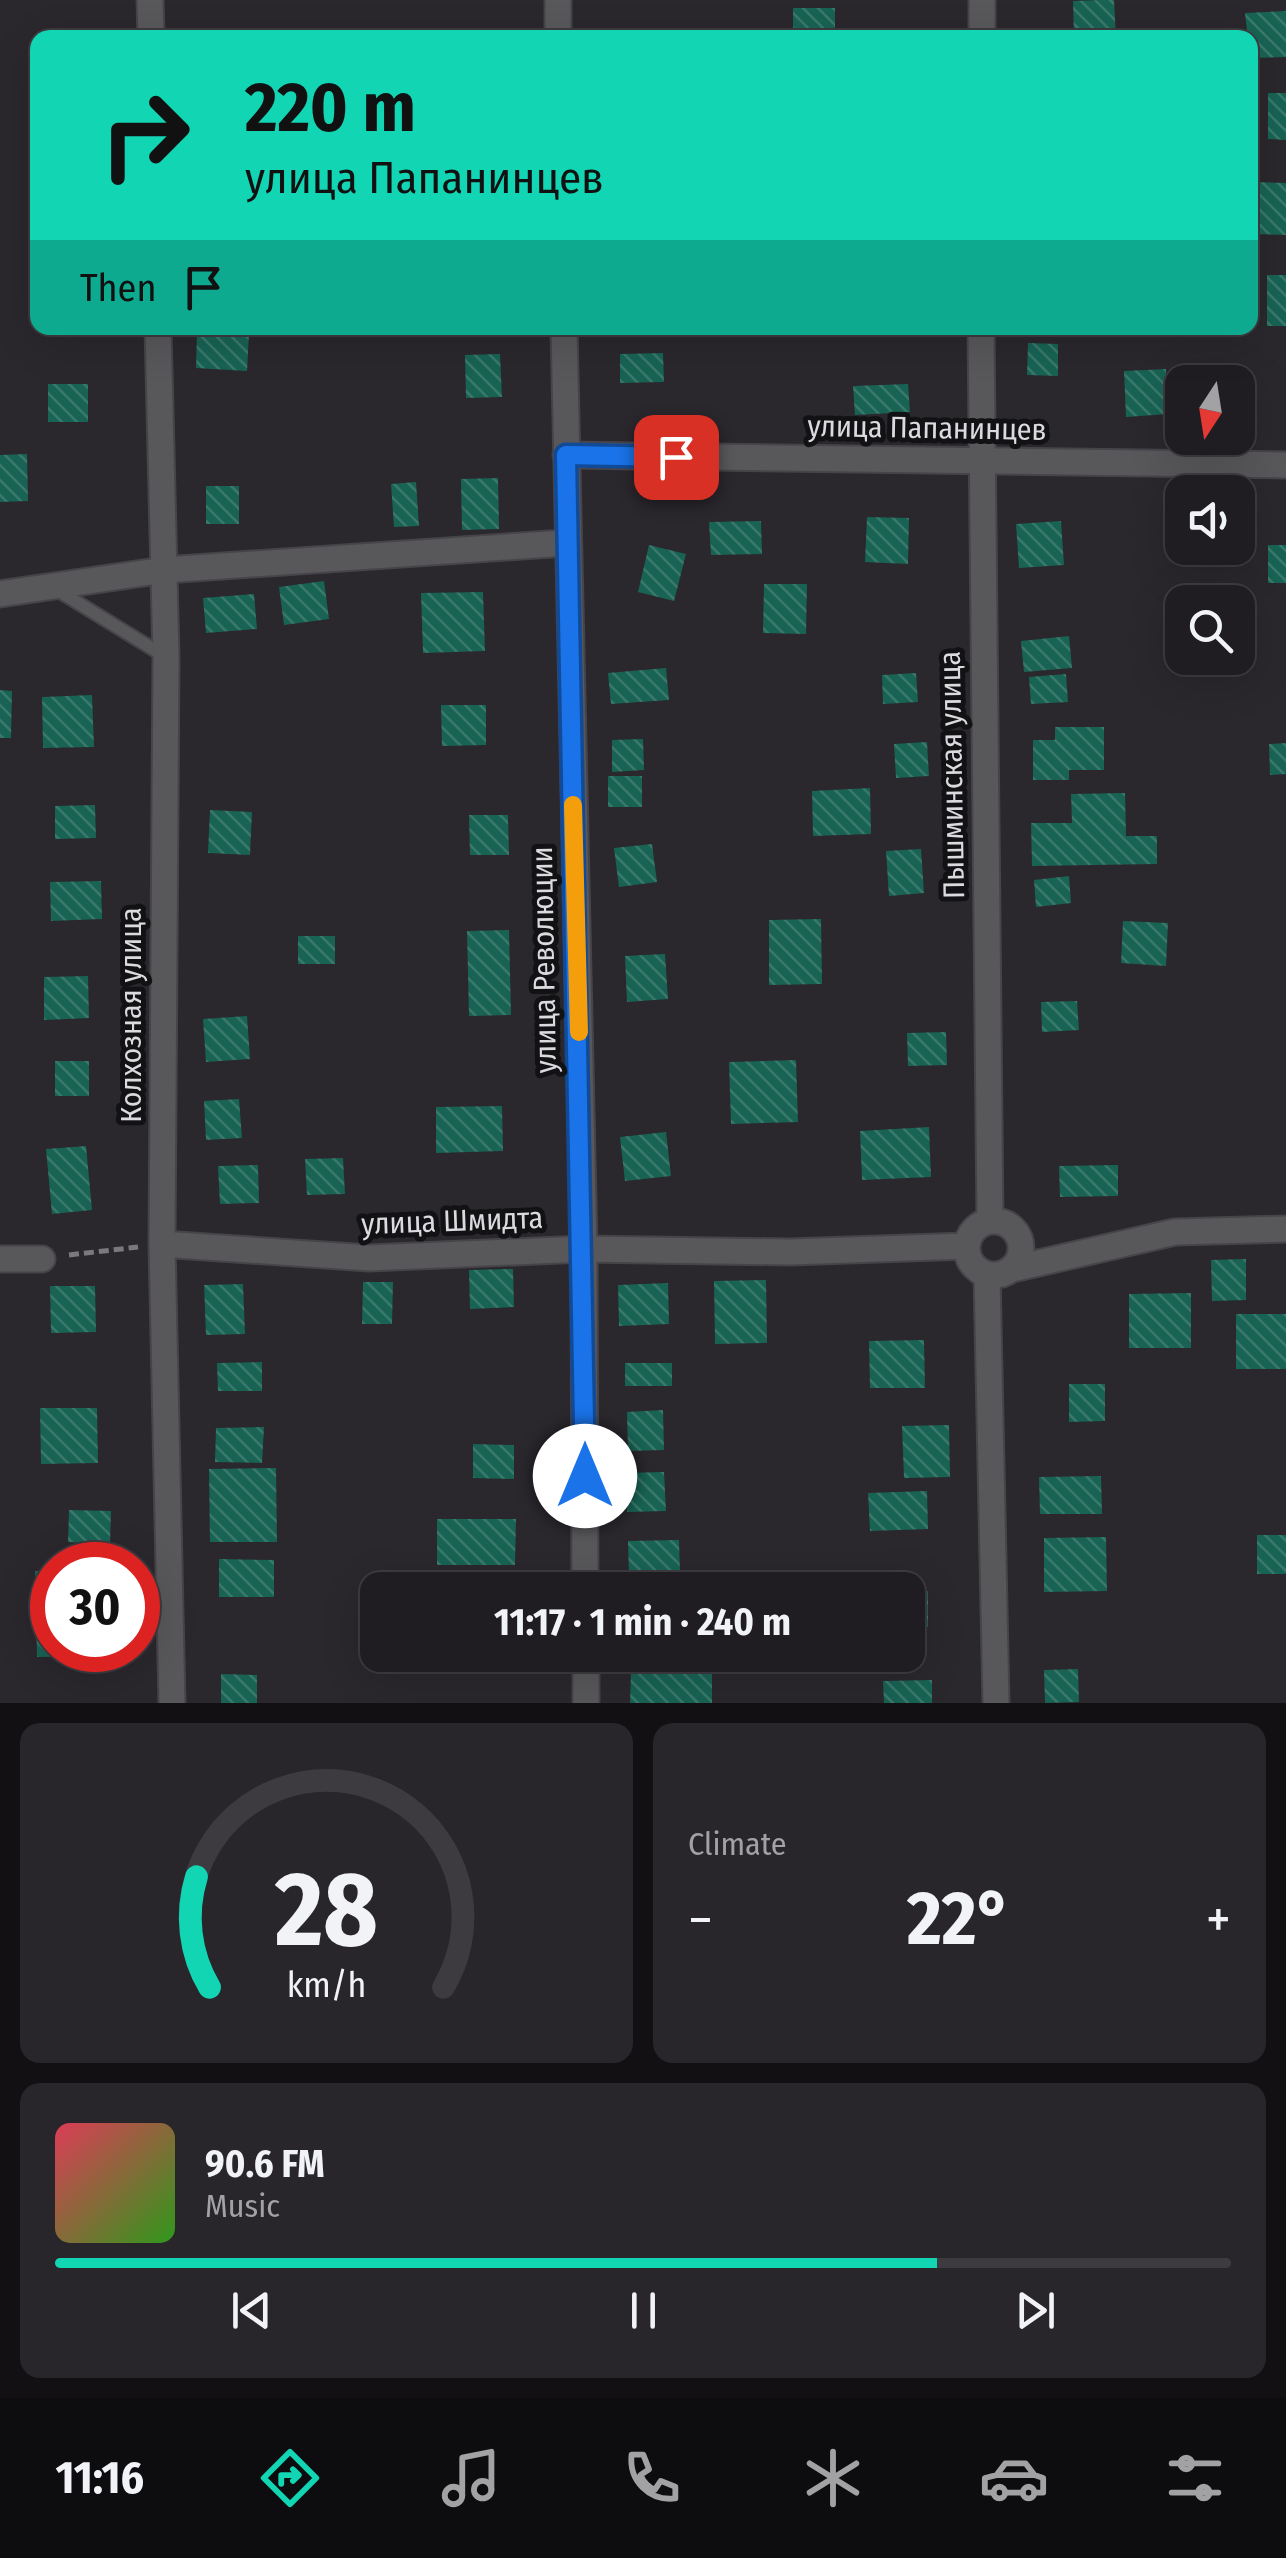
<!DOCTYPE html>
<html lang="en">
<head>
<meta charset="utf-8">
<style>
  :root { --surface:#201d22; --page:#28262a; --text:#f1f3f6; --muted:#a2a2a5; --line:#3d3b40; --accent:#12d5b4 }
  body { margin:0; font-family:"Fira Sans Condensed",sans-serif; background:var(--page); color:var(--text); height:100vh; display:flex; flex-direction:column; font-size:38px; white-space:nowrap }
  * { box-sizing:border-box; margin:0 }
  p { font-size:32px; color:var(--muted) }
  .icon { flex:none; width:55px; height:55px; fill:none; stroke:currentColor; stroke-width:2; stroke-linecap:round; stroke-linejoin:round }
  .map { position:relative; height:1703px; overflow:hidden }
  .drawer { display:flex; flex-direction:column; gap:20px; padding:20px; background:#121013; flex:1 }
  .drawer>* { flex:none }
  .top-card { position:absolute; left:30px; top:30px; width:1228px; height:305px; border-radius:20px; box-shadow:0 10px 40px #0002,0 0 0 2px var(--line); background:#12d5b4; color:#111; overflow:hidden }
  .needle { width:65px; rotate:192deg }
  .controls { position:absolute; left:1165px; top:365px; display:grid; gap:20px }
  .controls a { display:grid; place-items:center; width:90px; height:90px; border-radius:20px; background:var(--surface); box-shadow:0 10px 40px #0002,0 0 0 2px var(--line); font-size:50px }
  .speed { position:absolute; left:30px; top:1542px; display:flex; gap:20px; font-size:50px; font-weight:700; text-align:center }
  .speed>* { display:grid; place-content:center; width:130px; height:130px; border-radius:50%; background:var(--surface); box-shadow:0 10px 40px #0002,0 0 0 2px var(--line); line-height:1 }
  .speed .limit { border:15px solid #d22; background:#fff; color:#111 }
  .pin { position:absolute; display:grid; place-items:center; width:85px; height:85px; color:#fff; margin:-42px; border-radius:20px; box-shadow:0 5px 15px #0006 }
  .me { position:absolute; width:110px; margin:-55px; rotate:0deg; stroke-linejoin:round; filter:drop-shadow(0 0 8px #0008) }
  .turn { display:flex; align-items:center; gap:35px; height:210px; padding:0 50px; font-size:45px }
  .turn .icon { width:130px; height:130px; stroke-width:2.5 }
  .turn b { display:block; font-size:70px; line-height:85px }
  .then { display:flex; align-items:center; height:95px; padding:0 50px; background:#0003; gap:20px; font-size:38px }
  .big { font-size:75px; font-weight:700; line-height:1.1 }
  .drawer .widget { flex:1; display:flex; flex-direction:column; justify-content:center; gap:15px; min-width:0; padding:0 35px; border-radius:20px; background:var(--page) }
  .drawer .dial { align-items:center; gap:0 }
  .dial svg { height:260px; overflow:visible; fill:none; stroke:var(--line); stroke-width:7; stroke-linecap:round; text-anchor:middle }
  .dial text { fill:var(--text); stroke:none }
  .song { display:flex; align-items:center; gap:30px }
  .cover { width:120px; height:120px; border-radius:15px; background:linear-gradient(135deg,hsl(350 70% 55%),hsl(110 70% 35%)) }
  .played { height:10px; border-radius:5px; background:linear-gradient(90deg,var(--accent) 75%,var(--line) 75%) }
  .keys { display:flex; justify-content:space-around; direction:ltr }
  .heat { display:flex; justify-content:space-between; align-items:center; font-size:55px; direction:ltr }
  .drawer .tiles { flex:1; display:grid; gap:20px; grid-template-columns:1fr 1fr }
  .widget:last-child { grid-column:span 2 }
  .trip { position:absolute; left:360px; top:1572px; width:565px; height:100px; border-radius:20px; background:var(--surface); box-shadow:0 10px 40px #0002,0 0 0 2px var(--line); font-weight:700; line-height:100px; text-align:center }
  .tab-bar { display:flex; height:160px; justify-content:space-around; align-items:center; background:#0d0c0e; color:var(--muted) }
  .tab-bar .icon { width:70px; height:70px }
  .tab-bar .current { color:var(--accent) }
  .tab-bar b { font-size:45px; color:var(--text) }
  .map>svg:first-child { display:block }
</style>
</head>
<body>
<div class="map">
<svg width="1286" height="1703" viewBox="0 0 1286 1703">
  <defs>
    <pattern id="building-back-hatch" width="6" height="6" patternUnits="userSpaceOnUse" patternTransform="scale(2.5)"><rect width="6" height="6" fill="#186354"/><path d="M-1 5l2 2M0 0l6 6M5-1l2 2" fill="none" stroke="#39796c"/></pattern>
  </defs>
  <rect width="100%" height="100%" fill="#2a272d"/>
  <path fill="url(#building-back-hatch)" d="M1101,0H1114L1116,38H1074L1073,1Z
    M793,8H835V38H793Z
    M1286,11V57L1250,58L1245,13Z
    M195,28H228V38H195Z
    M1268,93H1286V140L1268,139Z
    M1250,182L1286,183V235L1250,234Z
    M1267,275H1286V326H1267Z
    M604,328H642V333L604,330Z
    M197,332L249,334L247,371L196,368Z
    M1028,343L1058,344V376L1027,375Z
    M663,353L664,382L620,383V354Z
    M500,354L502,397L466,398L465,355Z
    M1166,369L1168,414L1126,417L1124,371Z
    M48,384H88V422H48Z
    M908,384L910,412L855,415L853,386Z
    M27,454L28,501L0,502V455Z
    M498,478L499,529L462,530L461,479Z
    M416,482L419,526L394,527L391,484Z
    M206,486H239V524H206Z
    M867,517L909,518L908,564L865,562Z
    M761,521L762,554L711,555L709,522Z
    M1061,521L1064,565L1019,568L1016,524Z
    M649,545L686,554L674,601L638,592Z
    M1268,545H1286V583H1268Z
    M324,581L329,619L284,625L279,587Z
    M764,584H807L806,634L763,633Z
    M483,592L485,651L423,653L421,593Z
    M254,594L257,629L206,633L203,598Z
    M1069,636L1072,668L1024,672L1021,641Z
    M666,668L669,700L611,704L608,673Z
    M916,673L918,702L883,704L882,675Z
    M1066,674L1068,702L1031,704L1029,677Z
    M0,690L12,691L11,738H0Z
    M92,695L94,747L43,748L42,697Z
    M441,705H486V745L442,746Z
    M1055,727H1104V770H1069V780H1033V740H1055Z
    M643,739L644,770L612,772V740Z
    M927,742L929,776L896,778L894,744Z
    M1286,743V774L1270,775L1269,744Z
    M608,776H642V807H608Z
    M870,788L871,834L813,836L812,791Z
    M1125,793L1126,836H1157V864L1032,866L1031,823H1072L1071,794Z
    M95,805L96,838L55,839V806Z
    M210,810L252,812L250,855L208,853Z
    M469,815H508L509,855H470Z
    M652,844L657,882L619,887L614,848Z
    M921,849L924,893L889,896L886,851Z
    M1069,876L1071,903L1036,907L1034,880Z
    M101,881L102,919L51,921L50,882Z
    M821,919L822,984L769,985V920Z
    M1123,921L1168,923L1166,966L1121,963Z
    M509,930L511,1015L469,1016L467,931Z
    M298,936H335V964H298Z
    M665,954L668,999L627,1002L625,956Z
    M88,976L89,1018L44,1020V977Z
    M1077,1001L1079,1030L1042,1032L1041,1002Z
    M247,1016L250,1059L206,1062L203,1019Z
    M946,1032L947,1065L908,1066L907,1033Z
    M796,1060L798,1122L731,1124L729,1062Z
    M55,1061H89V1096H55Z
    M239,1099L242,1138L206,1140L204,1101Z
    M502,1106L503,1151L436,1153V1107Z
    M929,1127L931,1177L862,1180L860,1131Z
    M666,1132L671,1176L625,1181L620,1137Z
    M86,1146L92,1210L52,1214L46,1149Z
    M343,1158L345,1194L307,1195L305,1159Z
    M258,1165L259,1203L220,1204L218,1166Z
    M1118,1165V1196L1060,1197L1059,1166Z
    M1246,1259V1300L1212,1301L1211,1260Z
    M513,1269L514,1307L470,1309L469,1270Z
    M766,1280L767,1343L715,1344L714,1281Z
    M363,1282H393L392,1324H362Z
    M668,1283L669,1324L619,1326L618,1285Z
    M243,1284L245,1334L206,1335L204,1285Z
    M50,1286H95L96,1332L51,1333Z
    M1191,1293V1348H1129V1294Z
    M1236,1314H1286V1369H1236Z
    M924,1340L925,1388H870L869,1341Z
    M262,1362V1391H218L217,1363Z
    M625,1363H672V1386H625Z
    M1069,1384H1105V1421L1069,1422Z
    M40,1408H97L98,1463L41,1464Z
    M663,1410L664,1450L628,1451L627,1412Z
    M949,1425L950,1477L904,1478L902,1426Z
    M264,1427L262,1463L215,1462L216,1428Z
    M473,1444L514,1445V1479L473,1478Z
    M276,1468L277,1542H210L209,1469Z
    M664,1472L666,1511L627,1512L626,1473Z
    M1101,1476L1102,1514H1040L1039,1477Z
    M927,1491L928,1529L870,1531L868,1493Z
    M69,1510L111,1511L110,1544L68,1542Z
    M437,1519H516L515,1565H437Z
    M1257,1535H1286V1574H1257Z
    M1106,1537L1107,1591L1044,1592V1538Z
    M679,1540L680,1573L629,1575L628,1541Z
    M219,1559L274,1560V1597H219Z
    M35,1571H52V1650H101L102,1656L37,1657Z
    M908,1591H928V1627H908Z
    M1078,1669L1079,1702L1045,1703L1044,1670Z
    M631,1673L712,1674V1703H630Z
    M221,1674L257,1675V1703H221Z
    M932,1680V1703H884L883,1681Z"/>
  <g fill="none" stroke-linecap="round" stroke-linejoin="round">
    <defs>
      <path id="service" d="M57,590L166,657"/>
      <path id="minor" d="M150,0L151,38
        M558,0V38
        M982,38V0
        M158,328L166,657L162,1244L172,1703
        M564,328L584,1249L585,1590
        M981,328L990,1221
        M566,455L1286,465
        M0,594L164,570L566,543
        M967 1248a27 27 0 1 1 54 0a27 27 0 1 1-54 0Z
        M162,1244L369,1258L584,1249L789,1252L967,1246
        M0,1259H42
        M1012,1269L1175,1232L1286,1229
        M987,1274L996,1703
        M586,1655V1703"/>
    </defs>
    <use href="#service" stroke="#464449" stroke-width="16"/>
    <use href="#minor" stroke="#464449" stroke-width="29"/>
    <path stroke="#7b787e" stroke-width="5" stroke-dasharray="10 5" stroke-linecap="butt" d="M69,1255L138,1247"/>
    <use href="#service" stroke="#58575a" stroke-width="12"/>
    <use href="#minor" stroke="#58575a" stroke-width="25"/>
  </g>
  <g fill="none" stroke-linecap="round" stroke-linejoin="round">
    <defs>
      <path id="route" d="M585,1476L566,455L676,457"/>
    </defs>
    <use href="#route" stroke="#114b97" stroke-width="25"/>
    <use href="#route" stroke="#1a73e8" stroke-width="18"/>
    <path stroke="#f59e0b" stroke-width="18" d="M573,805L579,1032"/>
  </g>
  <g text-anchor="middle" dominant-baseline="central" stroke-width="10" stroke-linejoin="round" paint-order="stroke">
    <g font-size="30" fill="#dbdade" stroke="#121113">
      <text transform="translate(927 428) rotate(1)">улица Папанинцев</text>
      <text transform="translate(952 775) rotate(-91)">Пышминская улица</text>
      <text transform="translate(544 960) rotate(-91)">улица Революции</text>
      <text transform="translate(131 1015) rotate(-90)">Колхозная улица</text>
      <text transform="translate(452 1221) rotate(-2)">улица Шмидта</text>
    </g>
  </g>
</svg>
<div class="controls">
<a><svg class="needle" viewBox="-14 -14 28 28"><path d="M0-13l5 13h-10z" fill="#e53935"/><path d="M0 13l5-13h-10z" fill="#a2a2a5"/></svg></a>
<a><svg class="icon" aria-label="sound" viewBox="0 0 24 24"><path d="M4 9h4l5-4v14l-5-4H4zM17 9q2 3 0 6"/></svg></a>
<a><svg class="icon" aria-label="search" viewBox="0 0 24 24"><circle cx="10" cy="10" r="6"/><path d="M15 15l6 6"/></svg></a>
</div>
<div class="speed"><div class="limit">30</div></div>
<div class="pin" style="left:676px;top:457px;background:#d93025"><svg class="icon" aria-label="arrive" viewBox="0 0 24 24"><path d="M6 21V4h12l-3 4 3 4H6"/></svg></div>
<svg class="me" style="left:585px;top:1476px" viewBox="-20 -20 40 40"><circle r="19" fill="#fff"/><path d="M0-13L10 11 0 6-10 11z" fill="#1a73e8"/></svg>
<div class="trip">11:17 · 1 min · 240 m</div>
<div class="top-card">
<div class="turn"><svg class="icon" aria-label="right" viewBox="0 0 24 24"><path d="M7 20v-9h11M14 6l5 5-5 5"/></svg><div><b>220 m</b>улица Папанинцев</div></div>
<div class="then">Then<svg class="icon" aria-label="arrive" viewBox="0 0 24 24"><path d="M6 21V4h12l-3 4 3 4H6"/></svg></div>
</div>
</div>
<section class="drawer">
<div class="tiles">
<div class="widget dial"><svg viewBox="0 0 100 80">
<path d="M14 69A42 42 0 1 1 86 69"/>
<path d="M14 69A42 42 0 0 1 10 35" stroke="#12d5b4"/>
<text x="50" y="56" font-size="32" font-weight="700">28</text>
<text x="50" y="72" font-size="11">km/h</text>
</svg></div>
<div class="widget"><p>Climate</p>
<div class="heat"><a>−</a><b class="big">22°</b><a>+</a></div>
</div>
<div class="widget">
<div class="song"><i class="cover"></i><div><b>90.6 FM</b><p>Music</p></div></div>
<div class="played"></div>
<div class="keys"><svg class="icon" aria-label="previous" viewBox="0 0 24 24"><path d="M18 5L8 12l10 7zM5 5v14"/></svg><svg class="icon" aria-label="pause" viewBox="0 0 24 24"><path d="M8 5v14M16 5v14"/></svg><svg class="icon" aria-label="next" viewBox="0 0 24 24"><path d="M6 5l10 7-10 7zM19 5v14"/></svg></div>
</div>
</div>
</section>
<nav class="tab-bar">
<b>11:16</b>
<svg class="icon current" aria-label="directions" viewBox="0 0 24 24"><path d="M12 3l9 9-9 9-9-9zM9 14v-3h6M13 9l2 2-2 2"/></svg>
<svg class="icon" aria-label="music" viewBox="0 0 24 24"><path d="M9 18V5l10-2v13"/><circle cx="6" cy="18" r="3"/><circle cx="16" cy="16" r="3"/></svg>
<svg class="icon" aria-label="phone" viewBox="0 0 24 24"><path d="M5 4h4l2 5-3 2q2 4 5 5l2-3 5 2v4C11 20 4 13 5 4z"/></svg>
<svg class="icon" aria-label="climate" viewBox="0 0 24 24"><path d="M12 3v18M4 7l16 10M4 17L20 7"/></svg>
<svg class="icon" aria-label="car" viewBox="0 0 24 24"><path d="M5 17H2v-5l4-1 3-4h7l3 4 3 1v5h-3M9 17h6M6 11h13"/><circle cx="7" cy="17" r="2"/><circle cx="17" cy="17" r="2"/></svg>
<svg class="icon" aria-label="filters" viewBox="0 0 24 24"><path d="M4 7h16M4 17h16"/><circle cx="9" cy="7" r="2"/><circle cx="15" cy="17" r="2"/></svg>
</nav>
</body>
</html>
